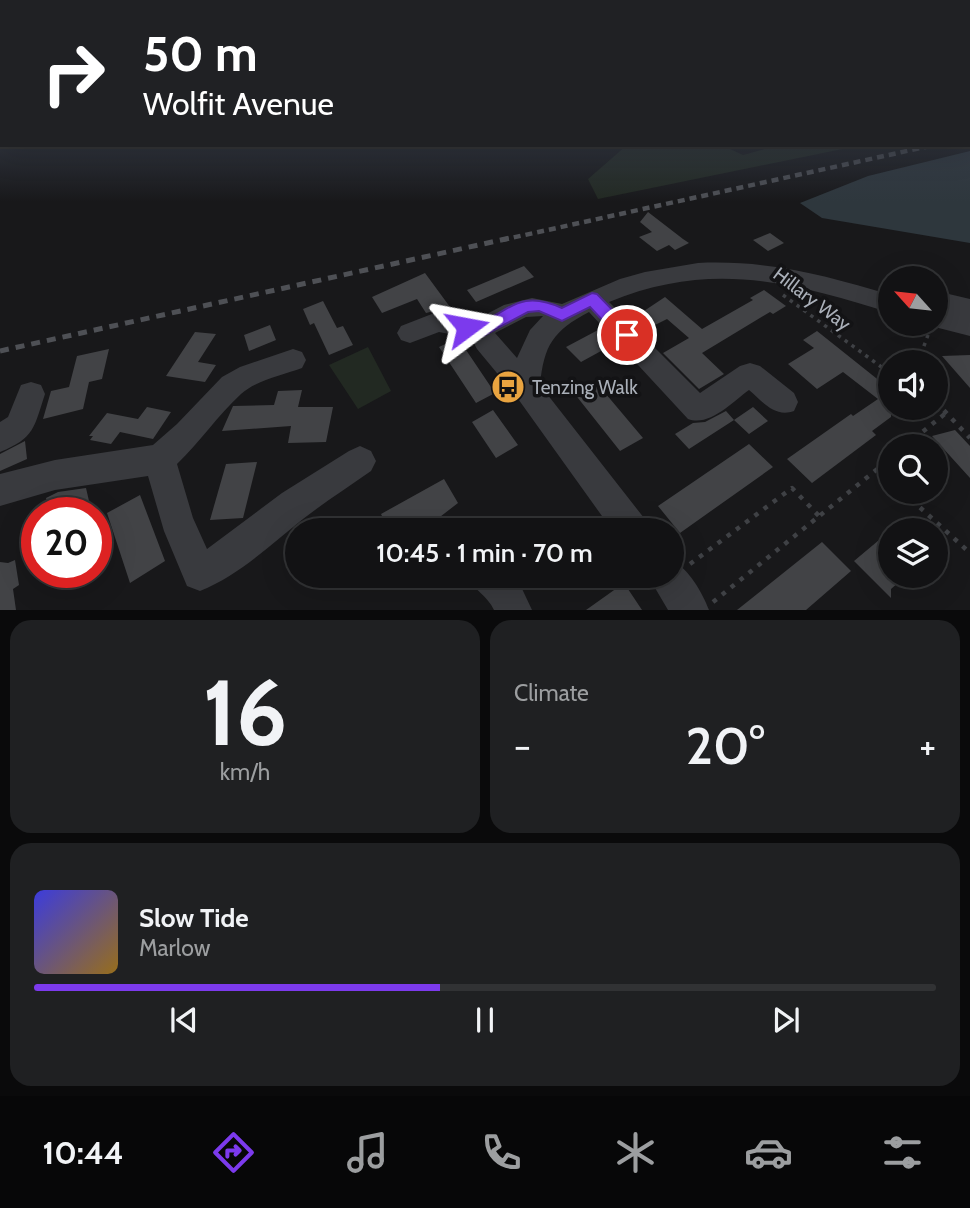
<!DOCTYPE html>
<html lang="en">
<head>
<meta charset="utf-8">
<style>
  :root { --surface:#121214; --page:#1f2022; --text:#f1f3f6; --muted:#9c9ea0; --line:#313234; --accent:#7c3aed }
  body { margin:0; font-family:Cabin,sans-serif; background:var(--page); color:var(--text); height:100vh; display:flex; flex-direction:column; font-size:26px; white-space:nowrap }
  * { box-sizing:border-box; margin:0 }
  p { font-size:23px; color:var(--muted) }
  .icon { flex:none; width:38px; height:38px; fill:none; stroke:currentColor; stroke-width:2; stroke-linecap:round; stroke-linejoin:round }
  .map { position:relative; height:610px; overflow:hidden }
  .sheet { display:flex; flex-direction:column; gap:10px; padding:10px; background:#0a0a0b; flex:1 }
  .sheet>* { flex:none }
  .banner { position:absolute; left:0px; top:0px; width:971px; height:147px; box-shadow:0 7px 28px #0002,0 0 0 2px var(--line); background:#202124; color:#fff; overflow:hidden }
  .needle { width:46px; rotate:297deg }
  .tools { position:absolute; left:878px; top:266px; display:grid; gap:14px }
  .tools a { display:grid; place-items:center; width:70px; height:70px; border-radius:50%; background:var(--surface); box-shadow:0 7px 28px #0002,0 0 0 2px var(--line); font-size:35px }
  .speed { position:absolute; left:21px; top:497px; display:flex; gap:14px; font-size:35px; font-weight:700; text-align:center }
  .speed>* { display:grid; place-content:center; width:91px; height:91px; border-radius:50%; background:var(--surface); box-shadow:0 7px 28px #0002,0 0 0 2px var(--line); line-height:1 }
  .speed .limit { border:10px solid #d22; background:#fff; color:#111 }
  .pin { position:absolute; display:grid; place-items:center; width:60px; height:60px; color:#fff; margin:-30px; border:4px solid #fff; border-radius:50%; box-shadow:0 2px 7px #0007 }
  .me { position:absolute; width:77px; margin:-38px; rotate:77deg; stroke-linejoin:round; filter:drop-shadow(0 0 5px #0008) }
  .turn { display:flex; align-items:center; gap:24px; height:147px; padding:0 28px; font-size:32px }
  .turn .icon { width:91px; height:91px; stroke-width:2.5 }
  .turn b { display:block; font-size:49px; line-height:60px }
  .big { font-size:52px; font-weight:600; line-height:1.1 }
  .sheet .widget { flex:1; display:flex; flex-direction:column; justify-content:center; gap:10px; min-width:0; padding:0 24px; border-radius:21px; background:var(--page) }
  .sheet .dial { align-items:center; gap:0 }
  .dial b { font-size:91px; line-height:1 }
  .song { display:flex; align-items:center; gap:21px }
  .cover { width:84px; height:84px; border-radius:10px; background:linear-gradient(135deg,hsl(240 70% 55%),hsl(40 70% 35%)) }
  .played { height:7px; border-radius:4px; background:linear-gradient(90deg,var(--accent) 45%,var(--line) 45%) }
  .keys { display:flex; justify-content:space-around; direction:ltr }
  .heat { display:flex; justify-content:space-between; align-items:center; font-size:38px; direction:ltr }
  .sheet .tiles { flex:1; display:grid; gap:10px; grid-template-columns:1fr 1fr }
  .widget:last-child { grid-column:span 2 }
  .trip { position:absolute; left:285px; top:518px; width:399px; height:70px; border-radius:35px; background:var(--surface); box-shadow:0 7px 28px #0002,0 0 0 2px var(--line); font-weight:600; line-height:70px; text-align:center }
  .tab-bar { display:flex; height:112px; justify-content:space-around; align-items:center; background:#070708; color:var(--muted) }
  .tab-bar .icon { width:49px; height:49px }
  .tab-bar .on { color:var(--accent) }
  .tab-bar b { font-size:32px; color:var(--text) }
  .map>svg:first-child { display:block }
</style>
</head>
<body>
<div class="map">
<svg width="970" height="610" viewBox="0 0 970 610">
  <rect width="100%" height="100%" fill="#18181a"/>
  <path fill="#222922" d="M627,145H733L730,149L743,155L779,145H862L598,199L588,179Z
    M368,347L391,391L358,409L329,365Z"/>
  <path fill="#2e373d" d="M970,151V243L822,218L800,203L868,176Z"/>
  <path fill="#424346" d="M648,212L683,239L689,243L675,250L669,245L657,251L639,237L652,232L640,222Z
    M770,233L784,243L768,251L753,240Z
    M524,266L534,277L476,302L467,290Z
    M425,273L450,307L426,313L417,299L382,313L372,297Z
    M764,290L786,306L773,314L770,312L702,353L724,374L699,389L663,353L689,338L667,319L651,327L638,315L665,297L702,329L753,300L750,298Z
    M323,301L337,328L343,326L353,345L329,355L314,323L310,325L303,309Z
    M270,325L276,340L249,351L244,335Z
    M598,330L612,345L581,362L566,347Z
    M817,331L891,390V417L872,431L876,435L812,483L787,459L851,414L853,416L878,399L843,372L817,389L788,364L814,348L803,340Z
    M195,332L216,334L198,362L216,365L205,382L166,376Z
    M458,338L495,393L476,403L439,347Z
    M109,349L102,379L89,382L83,409L43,419L51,391L69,387L77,356Z
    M970,355V388L942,356Z
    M595,381L643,438L620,451L574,393Z
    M302,390L298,407H333L326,442L288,443L291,426L222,431L233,406L274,405L278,391Z
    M147,407L171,412L153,439L120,432L111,444L90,440L93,436H89L107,413L138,419Z
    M753,407L768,421L749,434L734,420Z
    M493,410L518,445L496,458L472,422Z
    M726,411L734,420L689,449L675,434L693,423L705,422Z
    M955,430L970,446V478L932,436Z
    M25,441L27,459L0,471V454Z
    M749,444L773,467L680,533L658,506Z
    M257,462L243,518L210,520L226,464Z
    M444,479L458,503L423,530H389L381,514Z
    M86,488L89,501L69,513H50L46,498L58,492Z
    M140,495L165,561L130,583L107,513Z
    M891,530V576H906L891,589V598L854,561Z
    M822,542L851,571L806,610H737Z
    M15,560L19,585L13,589L16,610H0V562L8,563Z
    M624,583L642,610H586Z"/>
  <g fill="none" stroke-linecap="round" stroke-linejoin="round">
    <path stroke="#3f4145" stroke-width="3.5" stroke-dasharray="3.5 5" stroke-linecap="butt" d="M783,295L891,374
      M918,362L928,335"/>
    <path stroke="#3f4145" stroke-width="4.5" stroke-dasharray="4.5 7" stroke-linecap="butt" d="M936,402L970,438
      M905,446L946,413
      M878,468L891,480
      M903,492L970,553
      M690,564L792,488L819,516
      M713,602L891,458"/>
    <path fill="#393a3e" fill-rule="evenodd" d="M698,263C769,260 824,275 891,295V313C791,282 711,260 609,302L700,393L740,366L750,363L760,366L794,393L798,402L794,411C775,418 763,402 749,390C732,402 710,427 688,419L589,312C553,331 544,345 540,385L644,518L649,530H612L516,396L477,349L471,338L439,332L410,343L401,340L397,333L401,326L437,312L477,319L504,305L532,298L562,304L620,279L645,272ZM543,316L530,330L517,358L495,333L526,317Z
      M936,291L970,299V336L927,325L936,324Z
      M293,349L302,352L306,360L302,368C283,375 257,380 241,394C218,415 200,442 177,464L193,518L207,549L282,493L349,451L360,446L371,451L376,461L371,471C348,487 325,502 303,519C270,545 240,575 200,591L187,586L164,531L148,476L55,490L0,506V474L55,460L153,445L177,424L222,377L240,367Z
      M31,382L41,385L45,394C34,427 35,438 0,452V422L8,417L21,385Z
      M672,561C688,567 703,594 709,610H668L648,576H672Z
      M468,576H516L532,610H494C487,595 474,591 468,576Z"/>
    <path stroke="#4e5055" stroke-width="4.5" stroke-dasharray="7 5" stroke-linecap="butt" d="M502,240L934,145"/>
    <path stroke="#4e5055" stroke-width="5" stroke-dasharray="9 7" stroke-linecap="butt" d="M0,351L510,238"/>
  </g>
  <linearGradient id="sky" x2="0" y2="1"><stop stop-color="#0d0d0e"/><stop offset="0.58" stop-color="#373d49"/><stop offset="1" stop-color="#373d49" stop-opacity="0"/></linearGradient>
  <rect width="970" height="202" fill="url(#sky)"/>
  <path fill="#7c3aed" stroke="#51269a" stroke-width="2" d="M592,293L597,294L633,331L635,335L633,340H621L590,307L562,321L539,311L528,312L483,336L462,331L459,327L467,320C503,328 509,283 562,308Z"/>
  <defs>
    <symbol id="bus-disc" viewBox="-11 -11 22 22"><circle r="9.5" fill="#e9a440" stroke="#131315"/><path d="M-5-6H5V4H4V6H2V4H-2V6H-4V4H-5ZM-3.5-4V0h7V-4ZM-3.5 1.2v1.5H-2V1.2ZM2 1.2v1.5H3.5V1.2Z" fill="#111"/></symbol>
  </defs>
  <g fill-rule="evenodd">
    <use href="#bus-disc" x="489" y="368" width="38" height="38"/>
  </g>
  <g text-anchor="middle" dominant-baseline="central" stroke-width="7" stroke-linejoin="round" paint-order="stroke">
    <g font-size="19" fill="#aab0b9" stroke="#131315">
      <text transform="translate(812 299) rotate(37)">Hillary Way</text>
    </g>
    <g font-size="19" fill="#aab0b9" stroke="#131315" text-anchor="start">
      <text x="532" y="387">Tenzing Walk</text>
    </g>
  </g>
</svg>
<div class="tools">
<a><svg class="needle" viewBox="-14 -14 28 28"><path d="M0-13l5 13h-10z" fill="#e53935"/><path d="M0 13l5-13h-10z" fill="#9c9ea0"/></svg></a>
<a><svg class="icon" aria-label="sound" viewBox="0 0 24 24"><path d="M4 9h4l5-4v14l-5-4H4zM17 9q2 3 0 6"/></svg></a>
<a><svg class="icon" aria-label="search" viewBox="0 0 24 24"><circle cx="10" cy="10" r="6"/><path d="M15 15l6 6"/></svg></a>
<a><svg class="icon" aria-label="layers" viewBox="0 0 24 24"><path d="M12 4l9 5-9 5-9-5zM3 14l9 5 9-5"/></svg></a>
</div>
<div class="speed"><div class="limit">20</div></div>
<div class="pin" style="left:627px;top:335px;background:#d93025"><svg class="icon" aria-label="arrive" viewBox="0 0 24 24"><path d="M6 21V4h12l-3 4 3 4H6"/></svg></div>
<svg class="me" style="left:467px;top:327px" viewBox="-20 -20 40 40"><path d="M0-17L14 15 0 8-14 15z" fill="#7c3aed" stroke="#fff" stroke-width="4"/></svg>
<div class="trip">10:45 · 1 min · 70 m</div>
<div class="banner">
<div class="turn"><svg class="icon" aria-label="right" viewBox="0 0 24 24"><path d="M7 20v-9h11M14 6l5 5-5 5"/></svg><div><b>50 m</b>Wolfit Avenue</div></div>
</div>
</div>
<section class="sheet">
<div class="tiles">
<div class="widget dial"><b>16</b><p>km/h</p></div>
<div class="widget"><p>Climate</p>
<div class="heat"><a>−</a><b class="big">20°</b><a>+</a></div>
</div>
<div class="widget">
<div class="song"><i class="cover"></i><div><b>Slow Tide</b><p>Marlow</p></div></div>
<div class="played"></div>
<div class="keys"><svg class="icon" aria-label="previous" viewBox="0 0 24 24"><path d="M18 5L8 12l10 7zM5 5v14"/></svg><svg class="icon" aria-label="pause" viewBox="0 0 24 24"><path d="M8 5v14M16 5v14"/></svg><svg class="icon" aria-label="next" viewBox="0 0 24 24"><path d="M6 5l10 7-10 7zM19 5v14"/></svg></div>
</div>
</div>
</section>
<nav class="tab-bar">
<b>10:44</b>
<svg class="icon on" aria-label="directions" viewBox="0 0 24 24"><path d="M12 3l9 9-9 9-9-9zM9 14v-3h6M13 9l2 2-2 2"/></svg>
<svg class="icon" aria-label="music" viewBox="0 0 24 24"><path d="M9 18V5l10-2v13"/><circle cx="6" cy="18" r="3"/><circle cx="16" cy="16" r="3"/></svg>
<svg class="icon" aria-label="phone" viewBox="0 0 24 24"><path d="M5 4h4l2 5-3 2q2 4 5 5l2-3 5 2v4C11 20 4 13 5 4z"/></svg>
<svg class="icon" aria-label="climate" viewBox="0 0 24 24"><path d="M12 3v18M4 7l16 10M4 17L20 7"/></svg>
<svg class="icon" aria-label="car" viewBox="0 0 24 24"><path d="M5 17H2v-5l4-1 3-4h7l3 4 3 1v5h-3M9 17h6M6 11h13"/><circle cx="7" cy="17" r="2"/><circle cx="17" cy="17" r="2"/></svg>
<svg class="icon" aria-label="filters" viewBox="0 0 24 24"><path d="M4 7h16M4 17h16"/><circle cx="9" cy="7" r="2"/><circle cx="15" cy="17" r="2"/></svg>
</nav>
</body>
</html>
